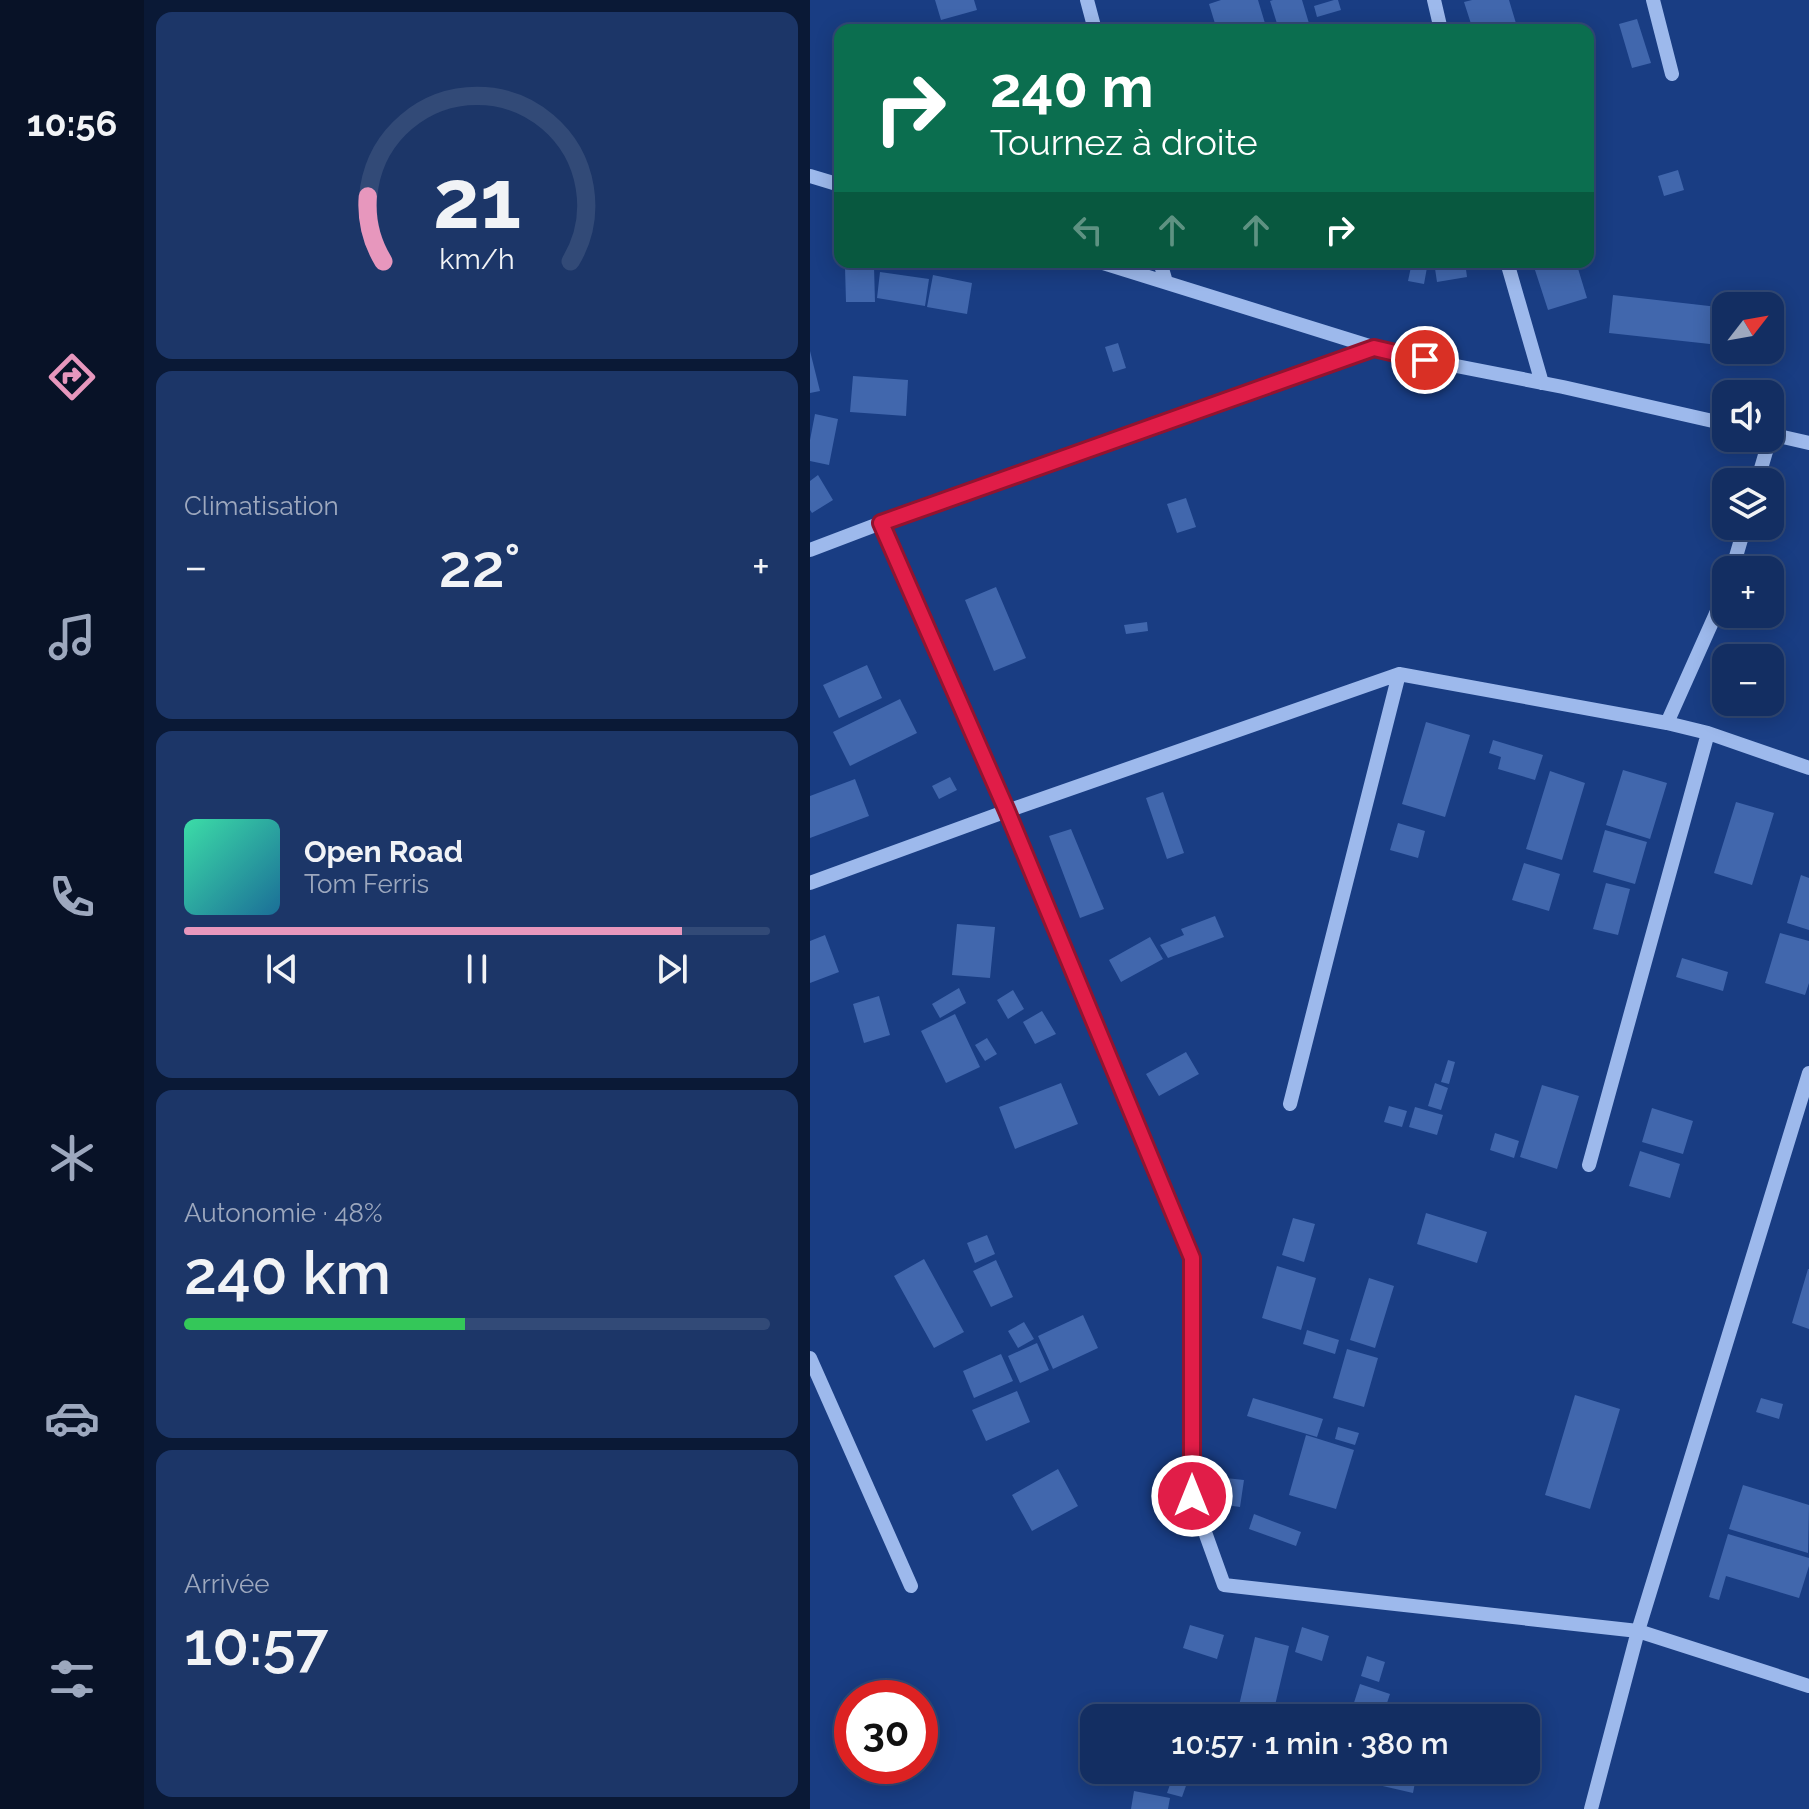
<!DOCTYPE html>
<html lang="fr">
<head>
<meta charset="utf-8">
<style>
  :root { --surface:#132e62; --page:#1c3668; --text:#f1f3f6; --muted:#9da8be; --line:#324a77; --accent:#e797bd }
  body { margin:0; font-family:Raleway,sans-serif; background:var(--page); color:var(--text); height:100vh; display:flex; flex-direction:column; font-size:30px; white-space:nowrap }
  * { box-sizing:border-box; margin:0 }
  p { font-size:26px; color:var(--muted) }
  .icon { flex:none; width:44px; height:44px; fill:none; stroke:currentColor; stroke-width:2; stroke-linecap:round; stroke-linejoin:round }
  .map { position:relative; flex:1; overflow:hidden }
  .panel { display:flex; flex-direction:column; gap:12px; padding:12px; background:#0a1936; width:666px }
  .panel>* { flex:none }
  .banner { position:absolute; left:24px; top:24px; width:760px; height:244px; border-radius:16px; box-shadow:0 4px 20px #0003,0 0 0 2px var(--line); background:#0b6e4f; color:#fff; overflow:hidden }
  .needle { width:52px; rotate:59deg }
  .controls { position:absolute; left:902px; top:292px; display:grid; gap:16px }
  .controls a { display:grid; place-items:center; width:72px; height:72px; border-radius:16px; background:var(--surface); box-shadow:0 4px 20px #0003,0 0 0 2px var(--line); font-size:40px }
  .speed { position:absolute; left:24px; top:1680px; display:flex; gap:16px; font-size:40px; font-weight:700; text-align:center }
  .speed>* { display:grid; place-content:center; width:104px; height:104px; border-radius:50%; background:var(--surface); box-shadow:0 4px 20px #0003,0 0 0 2px var(--line); line-height:1 }
  .speed .limit { border:12px solid #d22; background:#fff; color:#111 }
  .pin { position:absolute; display:grid; place-items:center; width:68px; height:68px; color:#fff; margin:-34px; border:4px solid #fff; border-radius:50%; box-shadow:0 2px 8px #0007 }
  .me { position:absolute; width:88px; margin:-44px; rotate:0deg; stroke-linejoin:round; filter:drop-shadow(0 0 6px #0008) }
  .turn { display:flex; align-items:center; gap:28px; height:168px; padding:0 24px; font-size:36px }
  .turn .icon { width:104px; height:104px; stroke-width:2.5 }
  .turn b { display:block; font-size:56px; line-height:68px }
  .lanes { display:flex; align-items:center; height:76px; padding:0 24px; background:#0003; justify-content:center; gap:40px; direction:ltr }
  .lanes .off { opacity:.35 }
  .big { font-size:60px; font-weight:600; line-height:1.1 }
  .panel .widget { flex:1; display:flex; flex-direction:column; justify-content:center; gap:12px; min-width:0; padding:0 28px; border-radius:16px; background:var(--page) }
  .panel .dial { align-items:center; gap:0 }
  .dial svg { height:208px; overflow:visible; fill:none; stroke:var(--line); stroke-width:7; stroke-linecap:round; text-anchor:middle }
  .dial text { fill:var(--text); stroke:none }
  .song { display:flex; align-items:center; gap:24px }
  .cover { width:96px; height:96px; border-radius:12px; background:linear-gradient(135deg,hsl(160 70% 55%),hsl(200 70% 35%)) }
  .played { height:8px; border-radius:4px; background:linear-gradient(90deg,var(--accent) 85%,var(--line) 85%) }
  .keys { display:flex; justify-content:space-around; direction:ltr }
  .heat { display:flex; justify-content:space-between; align-items:center; font-size:44px; direction:ltr }
  .charge { height:12px; border-radius:6px; background:linear-gradient(90deg,#34c759 48%,var(--line) 0) }
  .trip { position:absolute; left:270px; top:1704px; width:460px; height:80px; border-radius:16px; background:var(--surface); box-shadow:0 4px 20px #0003,0 0 0 2px var(--line); font-weight:600; line-height:80px; text-align:center }
  main { display:flex; flex:1; min-height:0 }
  .tab-bar { display:flex; flex-direction:column; width:144px; justify-content:space-around; align-items:center; background:#081227; color:var(--muted) }
  .tab-bar .icon { width:56px; height:56px }
  .tab-bar .current { color:var(--accent) }
  .tab-bar b { font-size:36px; color:var(--text) }
  .map>svg:first-child { display:block }
</style>
</head>
<body>
<main>
<nav class="tab-bar">
<b>10:56</b>
<svg class="icon current" aria-label="directions" viewBox="0 0 24 24"><path d="M12 3l9 9-9 9-9-9zM9 14v-3h6M13 9l2 2-2 2"/></svg>
<svg class="icon" aria-label="music" viewBox="0 0 24 24"><path d="M9 18V5l10-2v13"/><circle cx="6" cy="18" r="3"/><circle cx="16" cy="16" r="3"/></svg>
<svg class="icon" aria-label="phone" viewBox="0 0 24 24"><path d="M5 4h4l2 5-3 2q2 4 5 5l2-3 5 2v4C11 20 4 13 5 4z"/></svg>
<svg class="icon" aria-label="climate" viewBox="0 0 24 24"><path d="M12 3v18M4 7l16 10M4 17L20 7"/></svg>
<svg class="icon" aria-label="car" viewBox="0 0 24 24"><path d="M5 17H2v-5l4-1 3-4h7l3 4 3 1v5h-3M9 17h6M6 11h13"/><circle cx="7" cy="17" r="2"/><circle cx="17" cy="17" r="2"/></svg>
<svg class="icon" aria-label="filters" viewBox="0 0 24 24"><path d="M4 7h16M4 17h16"/><circle cx="9" cy="7" r="2"/><circle cx="15" cy="17" r="2"/></svg>
</nav>
<section class="panel">
<div class="widget dial"><svg viewBox="0 0 100 80">
<path d="M14 69A42 42 0 1 1 86 69"/>
<path d="M14 69A42 42 0 0 1 8 44" stroke="#e797bd"/>
<text x="50" y="56" font-size="32" font-weight="700">21</text>
<text x="50" y="72" font-size="11">km/h</text>
</svg></div>
<div class="widget"><p>Climatisation</p>
<div class="heat"><a>−</a><b class="big">22°</b><a>+</a></div>
</div>
<div class="widget">
<div class="song"><i class="cover"></i><div><b>Open Road</b><p>Tom Ferris</p></div></div>
<div class="played"></div>
<div class="keys"><svg class="icon" aria-label="previous" viewBox="0 0 24 24"><path d="M18 5L8 12l10 7zM5 5v14"/></svg><svg class="icon" aria-label="pause" viewBox="0 0 24 24"><path d="M8 5v14M16 5v14"/></svg><svg class="icon" aria-label="next" viewBox="0 0 24 24"><path d="M6 5l10 7-10 7zM19 5v14"/></svg></div>
</div>
<div class="widget"><p>Autonomie · 48%</p><b class="big">240 km</b><div class="charge"></div></div>
<div class="widget"><p>Arrivée</p><b class="big">10:57</b></div>
</section>
<div class="map">
<svg width="999" height="1809" viewBox="0 0 999 1809">
  <rect width="100%" height="100%" fill="#193d83"/>
  <path fill="#4167ad" d="M125,0H164L167,10L131,20Z
    M411,0H448L457,30H407L399,4Z
    M463,0H492L501,30H469L460,1Z
    M524,0H528L531,10L507,17L504,6Z
    M662,0H699L708,30H663L654,2Z
    M827,19L841,63L822,68L809,24Z
    M868,170L874,190L854,196L848,176Z
    M602,262H618L614,284L598,281Z
    M624,262H655L657,277L627,282Z
    M740,262H766L777,298L738,310L724,267Z
    M35,267H64L65,302H36Z
    M70,272L119,279L115,306L67,298Z
    M123,275L162,283L157,314L117,307Z
    M803,295L908,307L903,349L900,348V344L799,333Z
    M308,343L316,368L303,372L295,347Z
    M0,351L10,391L0,393Z
    M43,376L98,380L96,416L40,412Z
    M5,414L28,419L19,465L0,461V440Z
    M8,475L23,500L2,513L0,510V481Z
    M376,498L386,527L367,533L357,504Z
    M186,587L216,658L184,671L155,600Z
    M337,622L338,631L316,634L314,625Z
    M57,665L72,698L29,718L13,685Z
    M90,699L107,733L40,766L23,732Z
    M616,722L660,735L635,817L592,804Z
    M683,740L733,755L725,780L688,769L691,757L679,753Z
    M813,770L857,783L840,839L796,825Z
    M740,771L775,783L752,860L716,849Z
    M140,777L147,790L129,799L122,786Z
    M45,779L59,816L0,838V796Z
    M353,792L374,853L357,859L336,798Z
    M926,802L964,813L942,885L904,873Z
    M588,823L615,831L608,858L580,850Z
    M261,829L294,909L270,918L239,836Z
    M795,830L837,842L825,884L783,872Z
    M714,863L750,874L739,911L702,900Z
    M991,875L999,878V930L977,923Z
    M796,883L820,889L808,935L783,929Z
    M405,916L414,937L358,958L350,945L374,935L371,929Z
    M147,924L185,927L180,978L142,975Z
    M970,933L999,941V983L995,995L955,983Z
    M15,935L29,972L0,983V941Z
    M340,937L353,959L311,982L299,960Z
    M872,958L918,972L913,991L866,977Z
    M149,988L156,1003L130,1018L122,1004Z
    M203,990L214,1009L198,1019L187,1000Z
    M69,996L80,1035L54,1043L43,1004Z
    M232,1011L246,1034L225,1044L213,1022Z
    M145,1014L170,1067L136,1083L111,1031Z
    M177,1038L187,1054L175,1061L165,1045Z
    M376,1052L389,1074L349,1096L336,1074Z
    M638,1060L645,1062L639,1084L631,1082Z
    M251,1083L268,1124L205,1149L189,1107Z
    M625,1083L638,1088L631,1110L618,1106Z
    M732,1085L769,1096L747,1169L710,1157Z
    M579,1106L597,1111L592,1127L574,1122Z
    M605,1107L633,1115L627,1135L599,1127Z
    M842,1108L883,1121L873,1154L832,1142Z
    M685,1133L709,1141L704,1158L680,1150Z
    M830,1151L870,1164L860,1198L819,1186Z
    M616,1213L677,1232L667,1263L607,1244Z
    M483,1218L505,1224L494,1262L472,1255Z
    M177,1235L185,1254L165,1263L157,1243Z
    M114,1259L154,1332L124,1348L84,1276Z
    M186,1260L203,1297L181,1307L163,1271Z
    M467,1266L506,1278L491,1330L452,1318Z
    M998,1269H999V1329L982,1323Z
    M559,1278L584,1286L565,1348L540,1340Z
    M273,1315L288,1348L243,1369L228,1336Z
    M214,1322L224,1339L208,1348L198,1331Z
    M497,1330L529,1340L525,1354L493,1344Z
    M227,1343L239,1370L210,1383L198,1356Z
    M537,1349L568,1358L554,1407L523,1398Z
    M191,1354L203,1381L164,1398L153,1371Z
    M207,1391L220,1422L176,1441L162,1410Z
    M765,1395L810,1409L780,1509L735,1495Z
    M443,1398L513,1419L507,1437L437,1416Z
    M951,1398L973,1404L969,1419L946,1412Z
    M528,1427L549,1433L545,1445L525,1439Z
    M496,1435L544,1450L526,1509L479,1495Z
    M248,1469L268,1506L222,1531L202,1495Z
    M406,1477L434,1480L430,1507L402,1503Z
    M933,1485L999,1505L998,1553L919,1529Z
    M444,1514L491,1532L486,1546L439,1529Z
    M918,1534L999,1558V1566L989,1598L916,1576L909,1600L899,1597Z
    M380,1625L414,1635L407,1659L373,1648Z
    M492,1627L519,1636L512,1661L485,1652Z
    M445,1637L479,1646L462,1718H445L427,1714Z
    M557,1656L575,1662L569,1682L551,1676Z
    M550,1684L580,1694L572,1718H539Z
    M567,1770H597L607,1772L603,1793L564,1784Z
    M362,1779L377,1783L372,1797L357,1793Z
    M324,1791L360,1798L358,1809H321Z"/>
  <g fill="none" stroke-linecap="round" stroke-linejoin="round">
    <path stroke="#9db9ec" stroke-width="14" d="M277,0L285,30
      M624,0L631,30
      M843,0L862,74
      M0,176L30,185
      M290,262L585,354L753,387L916,424
      M350,262L356,282
      M697,262L732,383
      M960,434L999,443
      M947,482L960,438
      M71,523L197,811L382,1258V1496L414,1585L828,1631L999,1686
      M0,550L71,523L563,348
      M922,570L935,526
      M857,723L916,591
      M0,883L197,811L589,674L857,723L898,733L999,768
      M480,1104L589,674
      M779,1165L898,733
      M0,1358L101,1586
      M781,1809L828,1631L999,1073"/>
  </g>
  <g fill="none" stroke-linecap="round" stroke-linejoin="round">
    <defs>
      <path id="route" d="M382,1496V1258L197,811L71,523L564,348L615,360"/>
    </defs>
    <use href="#route" stroke="#92132f" stroke-width="20"/>
    <use href="#route" stroke="#e11d48" stroke-width="14"/>
  </g>
</svg>
<div class="controls">
<a><svg class="needle" viewBox="-14 -14 28 28"><path d="M0-13l5 13h-10z" fill="#e53935"/><path d="M0 13l5-13h-10z" fill="#9da8be"/></svg></a>
<a><svg class="icon" aria-label="sound" viewBox="0 0 24 24"><path d="M4 9h4l5-4v14l-5-4H4zM17 9q2 3 0 6"/></svg></a>
<a><svg class="icon" aria-label="layers" viewBox="0 0 24 24"><path d="M12 4l9 5-9 5-9-5zM3 14l9 5 9-5"/></svg></a>
<a>+</a>
<a>−</a>
</div>
<div class="speed"><div class="limit">30</div></div>
<div class="pin" style="left:615px;top:360px;background:#d93025"><svg class="icon" aria-label="arrive" viewBox="0 0 24 24"><path d="M6 21V4h12l-3 4 3 4H6"/></svg></div>
<svg class="me" style="left:382px;top:1496px" viewBox="-20 -20 40 40"><circle r="17" fill="#e11d48" stroke="#fff" stroke-width="3"/><path d="M0-11L8 9 0 5-8 9z" fill="#fff"/></svg>
<div class="trip">10:57 · 1 min · 380 m</div>
<div class="banner">
<div class="turn"><svg class="icon" aria-label="right" viewBox="0 0 24 24"><path d="M7 20v-9h11M14 6l5 5-5 5"/></svg><div><b>240 m</b>Tournez à droite</div></div>
<div class="lanes"><svg class="icon off" aria-label="left" viewBox="0 0 24 24"><path d="M17 20v-9H6M10 6l-5 5 5 5"/></svg><svg class="icon off" aria-label="ahead" viewBox="0 0 24 24"><path d="M12 20V5M6 11l6-6 6 6"/></svg><svg class="icon off" aria-label="ahead" viewBox="0 0 24 24"><path d="M12 20V5M6 11l6-6 6 6"/></svg><svg class="icon" aria-label="right" viewBox="0 0 24 24"><path d="M7 20v-9h11M14 6l5 5-5 5"/></svg></div>
</div>
</div>
</main>
</body>
</html>
